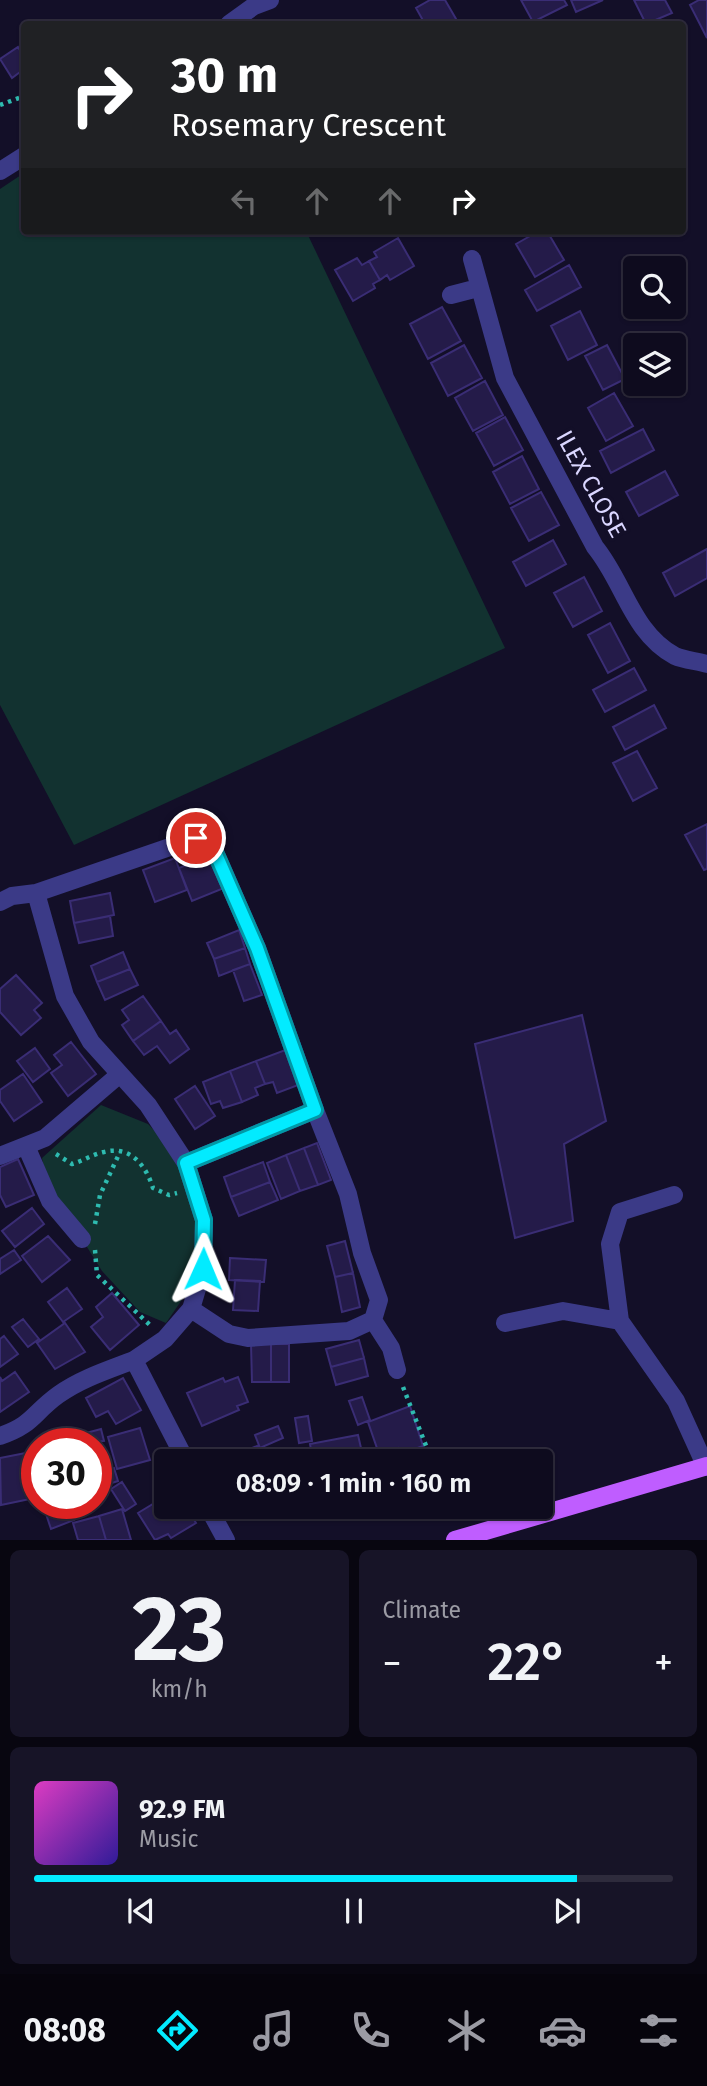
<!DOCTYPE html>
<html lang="en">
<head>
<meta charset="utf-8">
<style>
  :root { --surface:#0e0b1e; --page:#171427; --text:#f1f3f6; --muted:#9b9ba4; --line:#2e2b3c; --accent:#02ebff }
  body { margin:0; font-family:"Fira Sans",sans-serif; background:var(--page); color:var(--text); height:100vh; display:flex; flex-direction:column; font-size:26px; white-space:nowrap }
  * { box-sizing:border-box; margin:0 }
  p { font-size:23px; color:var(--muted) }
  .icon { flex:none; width:38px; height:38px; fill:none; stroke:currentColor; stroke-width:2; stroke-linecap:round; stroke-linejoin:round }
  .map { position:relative; height:1540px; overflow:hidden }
  .drawer { display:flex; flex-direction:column; gap:10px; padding:10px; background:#080610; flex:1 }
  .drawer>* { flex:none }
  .guide { position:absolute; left:21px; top:21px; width:665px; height:214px; border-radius:7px; box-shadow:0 2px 5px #0004,0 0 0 2px var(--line); background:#202124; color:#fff; overflow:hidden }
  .tools { position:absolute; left:623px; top:256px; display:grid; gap:14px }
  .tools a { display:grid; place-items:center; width:63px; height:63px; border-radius:7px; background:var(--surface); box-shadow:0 2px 5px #0004,0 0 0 2px var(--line); font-size:35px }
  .speed { position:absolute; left:21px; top:1428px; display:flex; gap:14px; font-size:35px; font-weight:700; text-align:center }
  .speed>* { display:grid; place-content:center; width:91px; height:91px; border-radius:50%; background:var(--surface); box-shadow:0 2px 5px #0004,0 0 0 2px var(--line); line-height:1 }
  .speed .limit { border:10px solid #d22; background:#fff; color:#111 }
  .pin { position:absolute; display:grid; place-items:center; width:60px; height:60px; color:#fff; margin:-30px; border:4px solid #fff; border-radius:50%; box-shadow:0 2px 7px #0007 }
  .me { position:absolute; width:77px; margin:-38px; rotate:1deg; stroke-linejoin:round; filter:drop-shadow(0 0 5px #0008) }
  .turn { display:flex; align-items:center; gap:24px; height:147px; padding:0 35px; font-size:32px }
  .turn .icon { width:91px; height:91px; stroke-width:2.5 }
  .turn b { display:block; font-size:49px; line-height:60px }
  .lanes { display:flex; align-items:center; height:66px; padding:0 35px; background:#0003; justify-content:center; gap:35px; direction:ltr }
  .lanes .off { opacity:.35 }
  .big { font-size:52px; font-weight:600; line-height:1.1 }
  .drawer .tile { flex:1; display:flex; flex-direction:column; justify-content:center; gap:10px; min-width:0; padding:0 24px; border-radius:10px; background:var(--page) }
  .drawer .dial { align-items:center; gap:0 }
  .dial b { font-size:91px; line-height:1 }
  .song { display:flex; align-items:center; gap:21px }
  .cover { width:84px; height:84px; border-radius:10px; background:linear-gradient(135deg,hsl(310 70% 55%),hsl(250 70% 35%)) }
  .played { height:7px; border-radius:4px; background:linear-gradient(90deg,var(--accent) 85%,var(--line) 85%) }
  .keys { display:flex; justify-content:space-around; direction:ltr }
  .heat { display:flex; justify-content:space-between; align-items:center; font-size:38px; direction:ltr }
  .drawer .tiles { flex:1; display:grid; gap:10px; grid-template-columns:1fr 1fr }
  .tile:last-child { grid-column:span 2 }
  .trip { position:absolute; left:154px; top:1449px; width:399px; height:70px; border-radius:7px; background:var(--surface); box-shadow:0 2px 5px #0004,0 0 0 2px var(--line); font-weight:600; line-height:70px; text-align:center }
  .tab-bar { display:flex; height:112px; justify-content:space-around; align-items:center; background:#06040c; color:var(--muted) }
  .tab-bar .icon { width:49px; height:49px }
  .tab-bar .active { color:var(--accent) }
  .tab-bar b { font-size:32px; color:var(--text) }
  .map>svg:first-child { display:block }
</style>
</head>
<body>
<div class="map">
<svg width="707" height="1540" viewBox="0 0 707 1540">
  <rect width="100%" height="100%" fill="#130f28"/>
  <path fill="#123230" d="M24,173V231H306L505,648L74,845L0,705V189Z
    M101,1105L148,1124L186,1163L203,1269L166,1323L140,1312L102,1271L82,1239L50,1201L42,1158Z"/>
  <path fill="#241b49" stroke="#3a2d75" stroke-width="2" d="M430,0H445L459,24H425L416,8Z
    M521,0H564L567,5L533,22Z
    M571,0H603L576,12Z
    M634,0H665L672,13L646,24Z
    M699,0H707V38L690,5Z
    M18,47L24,57V69L12,78L0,59Z
    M539,231H547L564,260L535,277L516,244Z
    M398,238L414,266L390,280L387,275L380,280L369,261L377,257L374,252Z
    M357,258L362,265L369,261L380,280L373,284L375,288L353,301L335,270Z
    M569,265L581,287L537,311L525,290Z
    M442,307L461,341L428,359L410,324Z
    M580,311L597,345L568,360L551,326Z
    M464,345L482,378L448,396L431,363Z
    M607,345L625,379L603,390L585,356Z
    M485,381L503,415L473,431L455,398Z
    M614,393L633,426L606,441L588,408Z
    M505,417L523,450L494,466L476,433Z
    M643,429L654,450L611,473L600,451Z
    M522,456L539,489L510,504L493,472Z
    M665,471L678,495L639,516L626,492Z
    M541,492L559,525L529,541L511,508Z
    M553,540L566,564L526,586L513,562Z
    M707,549V578L675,596L663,573Z
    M584,577L602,611L573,627L554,593Z
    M610,623L630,661L608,673L588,635Z
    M634,668L646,690L605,712L593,690Z
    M654,705L666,728L625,750L613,727Z
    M637,751L657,788L633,801L613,763Z
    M707,824V869L704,870L685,835Z
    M211,855L224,888L192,901L179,868Z
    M175,858L187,890L155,902L143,870Z
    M110,893L114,915L74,923L70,901Z
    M110,916L113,936L79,943L74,923Z
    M239,930L245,948L214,959L207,943Z
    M245,948L250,964L219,976L214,959Z
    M123,952L130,969L97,982L91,966Z
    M250,964L262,995L244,1001L233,970Z
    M130,969L138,985L105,1000L97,982Z
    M16,975L42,1003L34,1010L41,1018L21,1035L0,1012V989Z
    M143,996L161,1021L133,1041L122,1025L129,1020L122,1010Z
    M582,1015L606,1121L564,1144L573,1221L515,1238L475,1044Z
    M161,1021L170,1034L176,1030L189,1049L170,1063L157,1046L144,1055L133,1041Z
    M71,1042L96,1074L68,1096L51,1073L62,1065L54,1055Z
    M35,1048L50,1069L33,1082L17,1061Z
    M288,1049L301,1084L277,1093L273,1082L265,1084L256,1061Z
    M256,1061L265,1084L255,1088L258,1095L242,1102L230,1071Z
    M230,1071L242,1102L223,1108L220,1101L211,1104L203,1082Z
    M23,1074L42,1102L14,1121L0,1101V1090Z
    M195,1086L215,1116L195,1129L175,1099Z
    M317,1143L331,1180L318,1185L304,1148Z
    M304,1148L318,1185L300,1191L286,1155Z
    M286,1155L300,1191L281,1199L267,1163Z
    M18,1159L34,1195L6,1207L0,1195V1167Z
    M263,1162L270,1182L231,1197L224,1177Z
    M270,1182L278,1200L239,1216L231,1197Z
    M32,1208L44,1224L15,1247L2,1231Z
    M48,1236L70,1260L42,1282L22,1256Z
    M345,1241L353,1273L335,1277L327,1246Z
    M14,1250L21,1260L0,1274V1259Z
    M230,1258L266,1260L264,1282L229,1280Z
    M353,1273L360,1307L342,1312L335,1277Z
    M235,1280L260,1281L258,1311L233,1310Z
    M67,1288L82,1309L63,1322L48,1302Z
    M112,1293L139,1325L110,1350L91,1327L103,1317L96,1307Z
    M23,1319L39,1339L28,1347L12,1327Z
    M65,1323L85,1352L55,1369L37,1343Z
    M4,1336L18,1354L0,1367V1339Z
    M359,1340L364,1358L331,1367L326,1349Z
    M251,1344H271V1382H252Z
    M271,1344H289V1382H271Z
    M364,1358L368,1376L336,1385L331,1367Z
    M15,1372L29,1392L0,1412V1377L2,1381Z
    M238,1377L248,1402L237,1406L239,1410L202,1426L187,1393L223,1378L225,1382Z
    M123,1378L141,1410L116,1424L108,1411L96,1417L86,1398Z
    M362,1397L370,1420L358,1425L349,1401Z
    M410,1406L423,1446L401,1454L398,1448L379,1454L368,1422Z
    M308,1416L312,1441L299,1443L295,1418Z
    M278,1426L283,1438L260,1448L255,1435Z
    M140,1428L150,1460L117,1469L108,1437Z
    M101,1429L104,1441L77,1444L75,1436Z
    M62,1432L70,1444H45Z
    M358,1435L364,1461H313L310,1444Z
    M257,1446L264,1461H221Z
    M36,1451L37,1474L26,1476L30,1499L1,1505L0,1458Z
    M114,1468L118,1481L96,1488V1474Z
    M122,1482L136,1504L125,1511L111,1489Z
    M166,1496V1507H186L196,1523L171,1538L168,1534L155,1540L138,1513Z
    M49,1503H68L74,1520L51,1529L43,1505Z
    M122,1509L131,1540H106L99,1516Z
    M99,1516L106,1540H78L73,1523Z"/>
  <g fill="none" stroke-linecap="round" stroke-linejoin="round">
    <path stroke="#2ebbb0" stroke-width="4.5" stroke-dasharray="3.5 5" stroke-linecap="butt" d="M0,105L24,96
      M56,1154L72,1164C83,1161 93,1154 104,1152C131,1145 146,1166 153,1188L169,1195L177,1193
      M95,1224L100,1195L120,1152
      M95,1250L97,1275L152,1327
      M403,1387L432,1461
      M449,1507L455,1521"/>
    <path stroke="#3b3a87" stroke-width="18" d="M229,24L254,6L270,0
      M0,171L24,156
      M472,259L505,378L595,547C624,582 632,633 675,656C684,660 697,661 707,664
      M451,295L478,288
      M36,893L65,996L91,1042L148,1105L186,1163L204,1220L203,1269L191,1309L165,1339L134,1360L186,1461
      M0,902L12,896L36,893L196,838L215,852L257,948L315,1110
      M26,1146L50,1201L82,1239
      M0,1156L45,1138L120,1074
      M186,1163L315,1110L348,1194L362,1253L379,1300L373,1320L349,1331L248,1338L229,1334L191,1309
      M674,1195L620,1212L610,1244L620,1321L676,1401L706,1467
      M373,1320L391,1348L397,1370
      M505,1323L563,1311L620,1321
      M0,1436C33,1425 33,1413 58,1395C80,1379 108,1370 134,1360
      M208,1507L226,1540"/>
    <path stroke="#bf5dff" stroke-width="18" d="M455,1540L707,1466"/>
  </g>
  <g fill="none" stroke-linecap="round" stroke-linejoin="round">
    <defs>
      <path id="route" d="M196,838L215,852L257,948L315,1110L186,1163L204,1220L203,1269"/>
    </defs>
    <use href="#route" stroke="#0199a6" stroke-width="18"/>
    <use href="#route" stroke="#02ebff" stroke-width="12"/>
  </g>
  <g text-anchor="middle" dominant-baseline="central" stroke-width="7" stroke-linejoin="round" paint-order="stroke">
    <g font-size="24" fill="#dad6ff" stroke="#130f28">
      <text transform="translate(591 484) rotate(61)">ILEX CLOSE</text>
    </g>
  </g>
</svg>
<div class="tools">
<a><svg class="icon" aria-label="search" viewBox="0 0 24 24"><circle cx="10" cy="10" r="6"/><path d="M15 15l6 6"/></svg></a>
<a><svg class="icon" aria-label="layers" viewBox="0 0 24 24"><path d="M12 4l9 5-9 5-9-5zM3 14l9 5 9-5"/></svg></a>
</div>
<div class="speed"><div class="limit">30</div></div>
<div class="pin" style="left:196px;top:838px;background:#d93025"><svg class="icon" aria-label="arrive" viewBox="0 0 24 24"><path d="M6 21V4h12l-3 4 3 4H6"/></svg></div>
<svg class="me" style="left:203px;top:1269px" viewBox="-20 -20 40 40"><path d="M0-17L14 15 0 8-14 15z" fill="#02ebff" stroke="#fff" stroke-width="4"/></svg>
<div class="trip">08:09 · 1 min · 160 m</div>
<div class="guide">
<div class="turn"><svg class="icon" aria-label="right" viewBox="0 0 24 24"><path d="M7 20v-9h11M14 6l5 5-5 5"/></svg><div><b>30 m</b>Rosemary Crescent</div></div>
<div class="lanes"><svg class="icon off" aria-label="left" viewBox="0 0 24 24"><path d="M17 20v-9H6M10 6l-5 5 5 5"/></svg><svg class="icon off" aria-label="ahead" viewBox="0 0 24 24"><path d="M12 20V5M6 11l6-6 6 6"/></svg><svg class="icon off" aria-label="ahead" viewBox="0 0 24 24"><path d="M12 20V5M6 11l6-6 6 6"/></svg><svg class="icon" aria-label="right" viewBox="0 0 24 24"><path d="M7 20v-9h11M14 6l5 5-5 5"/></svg></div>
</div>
</div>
<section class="drawer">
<div class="tiles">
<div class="tile dial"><b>23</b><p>km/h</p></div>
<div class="tile"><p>Climate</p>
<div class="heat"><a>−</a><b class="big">22°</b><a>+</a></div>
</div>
<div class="tile">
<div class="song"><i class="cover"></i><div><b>92.9 FM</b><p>Music</p></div></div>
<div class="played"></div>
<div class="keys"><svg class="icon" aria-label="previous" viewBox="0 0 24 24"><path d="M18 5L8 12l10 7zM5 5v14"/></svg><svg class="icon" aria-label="pause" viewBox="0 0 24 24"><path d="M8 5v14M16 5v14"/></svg><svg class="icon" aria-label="next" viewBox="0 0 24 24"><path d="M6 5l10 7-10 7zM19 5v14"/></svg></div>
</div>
</div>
</section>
<nav class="tab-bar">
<b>08:08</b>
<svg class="icon active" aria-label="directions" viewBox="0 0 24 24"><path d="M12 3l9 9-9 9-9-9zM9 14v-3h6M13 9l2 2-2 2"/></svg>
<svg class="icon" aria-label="music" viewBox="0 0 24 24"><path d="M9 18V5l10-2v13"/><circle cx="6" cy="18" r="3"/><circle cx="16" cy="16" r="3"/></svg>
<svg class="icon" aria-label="phone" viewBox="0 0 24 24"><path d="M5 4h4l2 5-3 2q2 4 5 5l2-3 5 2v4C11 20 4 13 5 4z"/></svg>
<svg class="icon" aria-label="climate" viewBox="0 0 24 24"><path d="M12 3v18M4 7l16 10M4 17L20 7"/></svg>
<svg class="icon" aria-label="car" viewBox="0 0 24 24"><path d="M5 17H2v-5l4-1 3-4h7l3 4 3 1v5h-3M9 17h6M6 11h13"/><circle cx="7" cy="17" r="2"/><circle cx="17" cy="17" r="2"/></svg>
<svg class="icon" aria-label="filters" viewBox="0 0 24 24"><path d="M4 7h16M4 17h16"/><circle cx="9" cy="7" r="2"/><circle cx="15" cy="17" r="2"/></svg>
</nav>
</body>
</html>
